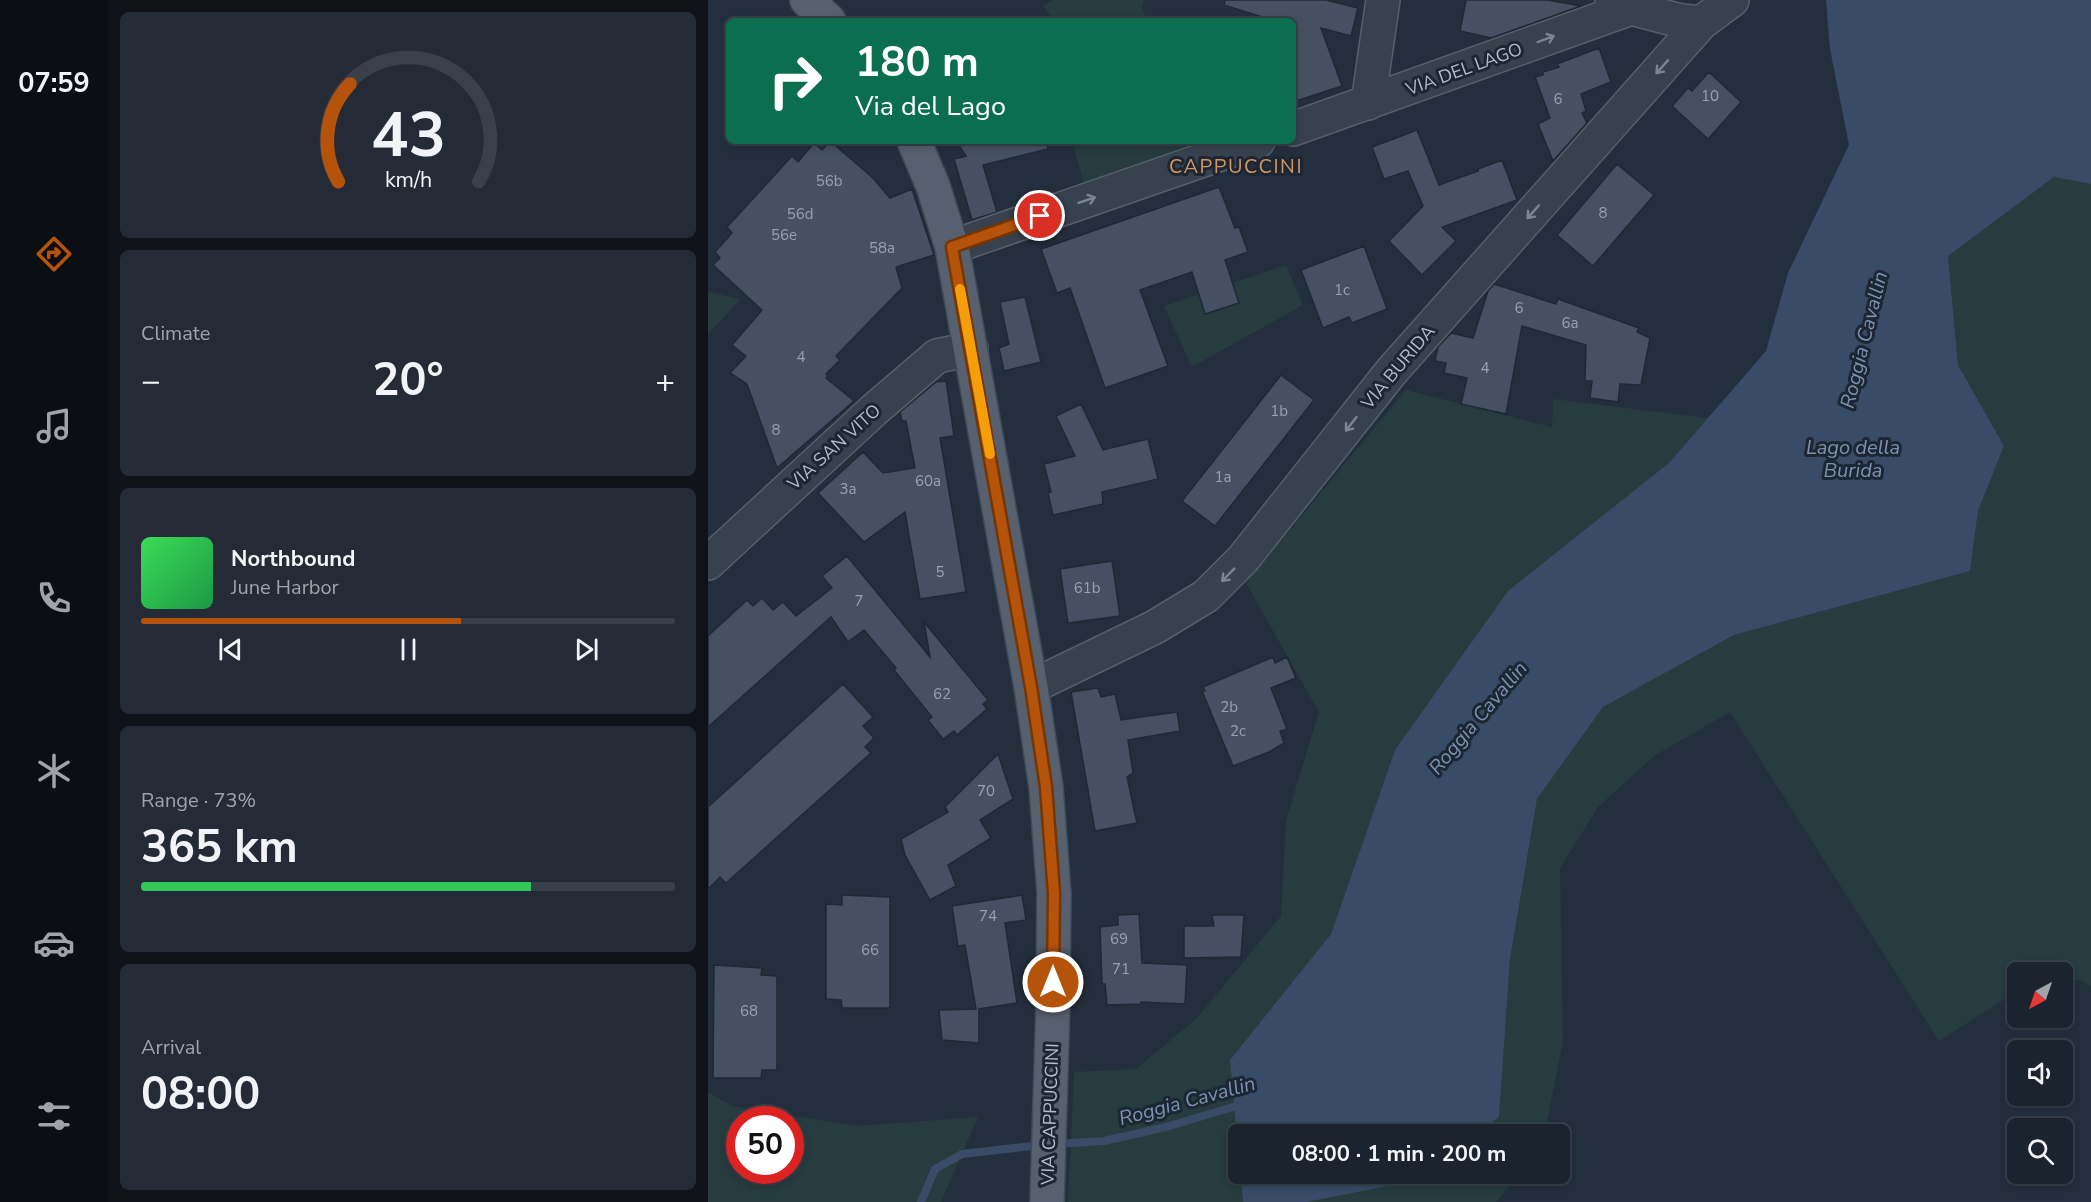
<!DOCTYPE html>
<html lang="en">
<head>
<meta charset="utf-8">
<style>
  :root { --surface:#1b232e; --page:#242b36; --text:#f1f3f6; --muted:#a0a4aa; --line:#39404a; --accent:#b45309 }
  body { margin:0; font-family:"Nunito Sans",sans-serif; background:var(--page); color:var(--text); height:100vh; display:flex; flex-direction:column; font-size:22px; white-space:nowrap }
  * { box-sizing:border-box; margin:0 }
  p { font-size:20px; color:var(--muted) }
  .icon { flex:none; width:33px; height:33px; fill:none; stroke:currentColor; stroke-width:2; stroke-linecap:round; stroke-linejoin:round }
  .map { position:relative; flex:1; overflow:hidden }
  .details { display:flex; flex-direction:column; gap:12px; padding:12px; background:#0f1319; width:600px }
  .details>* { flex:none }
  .top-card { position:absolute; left:18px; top:18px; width:570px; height:126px; border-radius:9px; box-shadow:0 3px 9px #0003,0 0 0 2px var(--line); background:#0b6e4f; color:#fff; overflow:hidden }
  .needle { width:39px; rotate:220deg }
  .tools { position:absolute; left:1299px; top:962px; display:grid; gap:12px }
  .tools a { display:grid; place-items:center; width:66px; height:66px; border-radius:9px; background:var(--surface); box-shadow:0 3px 9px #0003,0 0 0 2px var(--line); font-size:30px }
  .speed { position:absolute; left:18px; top:1106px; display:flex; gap:12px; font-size:30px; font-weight:700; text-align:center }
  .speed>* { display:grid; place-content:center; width:78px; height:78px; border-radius:50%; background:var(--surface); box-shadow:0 3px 9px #0003,0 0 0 2px var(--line); line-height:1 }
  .speed .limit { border:9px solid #d22; background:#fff; color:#111 }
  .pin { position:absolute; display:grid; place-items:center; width:51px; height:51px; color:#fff; margin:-26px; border:3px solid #fff; border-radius:50%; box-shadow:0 2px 6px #0007 }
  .me { position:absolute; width:66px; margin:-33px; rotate:0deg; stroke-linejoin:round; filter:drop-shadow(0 0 4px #0008) }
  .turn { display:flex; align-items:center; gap:21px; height:126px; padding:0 30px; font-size:27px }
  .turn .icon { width:78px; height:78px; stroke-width:2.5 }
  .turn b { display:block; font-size:42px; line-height:51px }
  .big { font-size:45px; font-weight:700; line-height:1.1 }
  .details .widget { flex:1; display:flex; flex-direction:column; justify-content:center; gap:9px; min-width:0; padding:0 21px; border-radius:9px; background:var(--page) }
  .details .dial { align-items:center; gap:0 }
  .dial svg { height:156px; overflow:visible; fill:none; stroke:var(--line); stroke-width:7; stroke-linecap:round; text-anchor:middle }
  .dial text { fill:var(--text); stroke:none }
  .song { display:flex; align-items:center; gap:18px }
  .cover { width:72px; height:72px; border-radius:9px; background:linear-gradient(135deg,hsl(130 70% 55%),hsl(140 70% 35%)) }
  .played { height:6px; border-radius:3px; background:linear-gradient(90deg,var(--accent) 60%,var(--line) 60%) }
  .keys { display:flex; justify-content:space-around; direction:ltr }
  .heat { display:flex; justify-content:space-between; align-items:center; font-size:33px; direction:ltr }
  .charge { height:9px; border-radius:4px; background:linear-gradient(90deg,#34c759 73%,var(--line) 0) }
  .trip { position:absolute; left:520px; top:1124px; width:342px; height:60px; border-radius:9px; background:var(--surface); box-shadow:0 3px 9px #0003,0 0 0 2px var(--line); font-weight:700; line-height:60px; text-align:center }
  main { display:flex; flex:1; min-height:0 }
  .tabs { display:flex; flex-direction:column; width:108px; justify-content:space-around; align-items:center; background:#0b0e12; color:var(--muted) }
  .tabs .icon { width:42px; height:42px }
  .tabs .selected { color:var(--accent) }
  .tabs b { font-size:27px; color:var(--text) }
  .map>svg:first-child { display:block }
</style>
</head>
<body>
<main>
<nav class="tabs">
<b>07:59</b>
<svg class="icon selected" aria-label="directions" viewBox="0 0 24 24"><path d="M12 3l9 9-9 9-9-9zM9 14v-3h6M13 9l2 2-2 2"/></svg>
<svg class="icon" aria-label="music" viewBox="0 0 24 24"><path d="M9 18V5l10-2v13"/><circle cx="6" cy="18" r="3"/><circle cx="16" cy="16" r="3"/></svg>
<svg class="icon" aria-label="phone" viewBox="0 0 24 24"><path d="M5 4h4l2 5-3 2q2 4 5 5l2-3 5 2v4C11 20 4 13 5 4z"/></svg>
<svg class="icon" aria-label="climate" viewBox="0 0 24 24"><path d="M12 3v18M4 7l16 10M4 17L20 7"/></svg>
<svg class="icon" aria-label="car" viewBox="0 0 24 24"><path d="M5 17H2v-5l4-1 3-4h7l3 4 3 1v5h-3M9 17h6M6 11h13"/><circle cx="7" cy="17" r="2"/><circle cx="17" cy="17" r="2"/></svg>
<svg class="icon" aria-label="filters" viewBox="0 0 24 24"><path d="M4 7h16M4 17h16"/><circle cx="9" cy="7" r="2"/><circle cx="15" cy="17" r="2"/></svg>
</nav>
<section class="details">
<div class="widget dial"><svg viewBox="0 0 100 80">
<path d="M14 69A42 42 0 1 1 86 69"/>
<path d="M14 69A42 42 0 0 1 20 19" stroke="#b45309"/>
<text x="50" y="56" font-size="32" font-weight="700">43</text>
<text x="50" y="72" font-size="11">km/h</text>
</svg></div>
<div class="widget"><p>Climate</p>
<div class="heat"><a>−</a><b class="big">20°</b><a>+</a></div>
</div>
<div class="widget">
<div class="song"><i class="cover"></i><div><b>Northbound</b><p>June Harbor</p></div></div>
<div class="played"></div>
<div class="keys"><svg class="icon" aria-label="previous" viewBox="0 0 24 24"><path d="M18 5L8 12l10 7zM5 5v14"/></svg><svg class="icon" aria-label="pause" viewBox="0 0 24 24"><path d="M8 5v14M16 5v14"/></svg><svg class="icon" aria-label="next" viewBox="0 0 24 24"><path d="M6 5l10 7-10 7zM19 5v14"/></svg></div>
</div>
<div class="widget"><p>Range · 73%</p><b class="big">365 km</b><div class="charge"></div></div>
<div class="widget"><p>Arrival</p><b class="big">08:00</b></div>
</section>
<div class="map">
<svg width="1383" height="1202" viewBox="0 0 1383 1202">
  <rect width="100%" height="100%" fill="#242f3e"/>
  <path fill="#263c3f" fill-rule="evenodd" d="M344,0H436L434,8L439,21H346L335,6Z
    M364,141H479L483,152L378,191Z
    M1346,177L1383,184V986L1372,980L1355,981L1354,972H1310L1309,991L1231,1041L1022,712L946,756L890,807L852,868L855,1042L839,1121L831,1134H766L791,1117L802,959L829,799L895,707L1026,635L1262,571L1270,511L1296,446L1250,365L1240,256Z
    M578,265L595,305L484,367L456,306Z
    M0,292L33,299L0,334Z
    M698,390L844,427L845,399L1000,418L961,463L687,750L623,934L522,1060L535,1202H360L366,1072L428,1069L489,1018L573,916L578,820L611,712L538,583Z
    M0,1092L24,1106L148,1126L270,1117L233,1202H0ZM32,1119H82V1170H32Z
    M706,1173H810L804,1183L788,1202H599L690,1184Z"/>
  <path fill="#394c67" d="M1118,0H1383V184L1346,177L1240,256L1250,365L1296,446L1270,511L1262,571L1026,635L895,707L829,799L802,959L791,1117L766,1134H531V1161L522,1060L623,934L687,750L800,591L961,463L1058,351L1080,273L1141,145L1122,49Z
    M532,1173H706L690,1184L599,1202H535Z"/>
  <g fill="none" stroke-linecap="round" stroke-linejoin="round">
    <path stroke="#394c67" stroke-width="8" d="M346,1144L396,1141L458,1127L535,1104
      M213,1202L227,1169L254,1154L333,1145"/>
  </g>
  <path fill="#455162" stroke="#1f2835" stroke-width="1.5" d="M517,0H618L650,8L643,36L613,28L634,86L585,102V21H567L516,5Z
    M758,0H840L873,6L783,38L752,31Z
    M891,48L903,82L873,94L878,111L874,113L879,123L845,161L830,124L842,118L827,77L835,75V72L851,67L849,64Z
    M1001,72L1033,102L1000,139L964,106L980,88L984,91Z
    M709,130L731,185L770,171V169L794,160L809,200L734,227L748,241L714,275L681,241L715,206L700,171L676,179L664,147Z
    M122,141L165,178L182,198L204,189L226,255L188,267L194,288L128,356L132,360L118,374L120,376L118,378L146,401L69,468L39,384L22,373L38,356L24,345L54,310L5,265L12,258L7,252L24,233L19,227L84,156L90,162L106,143L114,150Z
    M248,141H339L340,149L275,165L289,212L264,220L246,159L258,156Z
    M909,164L946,195L885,266L849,235Z
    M511,187L527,228L531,227L540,252L517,260L531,303L497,314L484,272L432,290L460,366L397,388L362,288L349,293L333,249Z
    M656,246L679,309L644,323L641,317L615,328L593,270Z
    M786,284L848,304L850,299L931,328L929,332L942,338L933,385L912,384L910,402L882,398L884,381H877L878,345L814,326L798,414L753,404L759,378L736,373L738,363L727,361L730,347L743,333L765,338L780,291Z
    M317,297L333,362L296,371L291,348L301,344L292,302Z
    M573,375L606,400L507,526L474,501Z
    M238,381L246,436L232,438L258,592L212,599L197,512L156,542L110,493L155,452L175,473L207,468L198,421H194L192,412L228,382Z
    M373,404L395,450L440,439L450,479L394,492L395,504L345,515L340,493L343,492L336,464L367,456L348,416Z
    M139,556L222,657L216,622L280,700L275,704L279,709L249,735L246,731L235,739L220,720L224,717L186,670L188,668L156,630L140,642L123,617L0,727V636L39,600L45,606L54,598L65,610L75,602L88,616L124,588L114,576Z
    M404,561L412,616L360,623L352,569Z
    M565,657L567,663L579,657L588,678L563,688L579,729L572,731L576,743L561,752L525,766L494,691H497L495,687Z
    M135,684L165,717L155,726L166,738L157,747L163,753L18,883L12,877L0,889V807Z
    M390,688L393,697L407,694L413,720L469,712L472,731L420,740L425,773L419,777L429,823L387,831L363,692Z
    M290,754L305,799L272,820L283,838L240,865L248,886L222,900L197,855L193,839L240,812L237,807Z
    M134,895L182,897V1008H134L133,1000L118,999V904L134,905Z
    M314,895L318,920L297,923L309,1003L271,1009V1043L234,1040L231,1010L268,1009L257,945L250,946L244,906Z
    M431,914L434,963L479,965L477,1004L433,1002V1004L399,1005L397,984H394L392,927L410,925V915Z
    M504,915H536L533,957L476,958V926H506Z
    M6,965L54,968L53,975L69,976V1070H54L53,1078H5Z"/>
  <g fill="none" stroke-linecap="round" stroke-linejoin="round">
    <defs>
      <path id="minor" d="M904,3L973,21L993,23
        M660,103L675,0
        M585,129L926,7
        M244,247L550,141
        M0,563L166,410L229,356L263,349
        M323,687L447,627L498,596L535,559L683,372L993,23L1024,0"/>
      <path id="major" d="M99,0L121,21
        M206,141L225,186L244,247L323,687L338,787L346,893L345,1004L339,1202"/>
    </defs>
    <use href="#minor" stroke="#565f6c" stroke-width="36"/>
    <use href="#major" stroke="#414a57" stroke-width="36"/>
    <use href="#minor" stroke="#38414e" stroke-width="33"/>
    <use href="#major" stroke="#56606e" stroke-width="33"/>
  </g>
  <defs><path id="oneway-shaft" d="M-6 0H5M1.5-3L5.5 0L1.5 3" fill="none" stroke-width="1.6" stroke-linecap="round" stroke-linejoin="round" transform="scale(1.5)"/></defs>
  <g stroke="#7c8592">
    <use href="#oneway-shaft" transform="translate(838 39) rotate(-20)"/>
    <use href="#oneway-shaft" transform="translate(954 67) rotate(132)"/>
    <use href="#oneway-shaft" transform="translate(379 200) rotate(-19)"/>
    <use href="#oneway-shaft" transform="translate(825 212) rotate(132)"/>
    <use href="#oneway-shaft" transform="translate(643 424) rotate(128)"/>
    <use href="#oneway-shaft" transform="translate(520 575) rotate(135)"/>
  </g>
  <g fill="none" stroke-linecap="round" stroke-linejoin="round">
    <defs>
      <path id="route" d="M332,216L244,247L323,687L338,787L346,893L345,982"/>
    </defs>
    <use href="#route" stroke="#753606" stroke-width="15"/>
    <use href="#route" stroke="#b45309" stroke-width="10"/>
    <path stroke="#f59e0b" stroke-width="10" d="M252,289L282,454"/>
  </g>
  <g text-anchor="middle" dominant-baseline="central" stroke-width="6" stroke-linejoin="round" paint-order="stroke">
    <g font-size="15" fill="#98a1af">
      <text x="1002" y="96">10</text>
      <text x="850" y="99">6</text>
      <text x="121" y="181">56b</text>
      <text x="895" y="213">8</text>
      <text x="92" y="214">56d</text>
      <text x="76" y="235">56e</text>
      <text x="174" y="248">58a</text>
      <text x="634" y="290">1c</text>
      <text x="811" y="308">6</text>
      <text x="862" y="323">6a</text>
      <text x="93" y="357">4</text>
      <text x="777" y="368">4</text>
      <text x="571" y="411">1b</text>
      <text x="68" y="430">8</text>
      <text x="515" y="477">1a</text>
      <text x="220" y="481">60a</text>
      <text x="140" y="489">3a</text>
      <text x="232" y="572">5</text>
      <text x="379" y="588">61b</text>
      <text x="151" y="601">7</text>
      <text x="234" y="694">62</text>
      <text x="521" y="707">2b</text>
      <text x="530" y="731">2c</text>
      <text x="278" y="791">70</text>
      <text x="280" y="916">74</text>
      <text x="411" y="939">69</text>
      <text x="162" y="950">66</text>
      <text x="413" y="969">71</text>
      <text x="41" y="1011">68</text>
    </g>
    <g font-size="18" fill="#b4bcc9" stroke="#1d2633">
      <text transform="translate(756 69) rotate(-20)">VIA DEL LAGO</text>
      <text transform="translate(690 367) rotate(-50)">VIA BURIDA</text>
      <text transform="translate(126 447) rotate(-42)">VIA SAN VITO</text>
      <text transform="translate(342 1114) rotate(-88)">VIA CAPPUCCINI</text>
    </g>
    <g font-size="20" letter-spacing="1.5" fill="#d59563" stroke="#1d2633">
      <text x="528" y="166">CAPPUCCINI</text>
    </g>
    <g font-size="20" font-style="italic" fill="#7c92b1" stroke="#1d2633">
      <text transform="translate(1156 340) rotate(-76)">Roggia Cavallin</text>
      <text x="1145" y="447">Lago della<tspan x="1145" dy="23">Burida</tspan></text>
      <text transform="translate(770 718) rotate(-50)">Roggia Cavallin</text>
      <text transform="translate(479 1101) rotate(-15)">Roggia Cavallin</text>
    </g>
  </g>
</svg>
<div class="tools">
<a><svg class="needle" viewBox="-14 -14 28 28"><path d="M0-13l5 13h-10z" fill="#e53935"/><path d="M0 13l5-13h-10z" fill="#a0a4aa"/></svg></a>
<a><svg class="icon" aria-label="sound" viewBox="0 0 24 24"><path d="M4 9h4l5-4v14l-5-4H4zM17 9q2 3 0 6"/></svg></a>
<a><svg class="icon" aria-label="search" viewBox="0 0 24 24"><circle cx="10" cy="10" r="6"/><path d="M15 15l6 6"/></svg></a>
</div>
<div class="speed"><div class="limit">50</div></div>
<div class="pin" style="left:332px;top:216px;background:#d93025"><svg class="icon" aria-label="arrive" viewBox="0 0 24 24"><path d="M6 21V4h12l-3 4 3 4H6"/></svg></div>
<svg class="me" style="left:345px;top:982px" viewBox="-20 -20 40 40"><circle r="17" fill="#b45309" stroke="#fff" stroke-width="3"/><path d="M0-11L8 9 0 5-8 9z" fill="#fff"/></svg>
<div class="trip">08:00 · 1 min · 200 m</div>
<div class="top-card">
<div class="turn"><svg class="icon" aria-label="right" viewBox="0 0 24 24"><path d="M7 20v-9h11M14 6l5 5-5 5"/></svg><div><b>180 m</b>Via del Lago</div></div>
</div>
</div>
</main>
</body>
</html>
